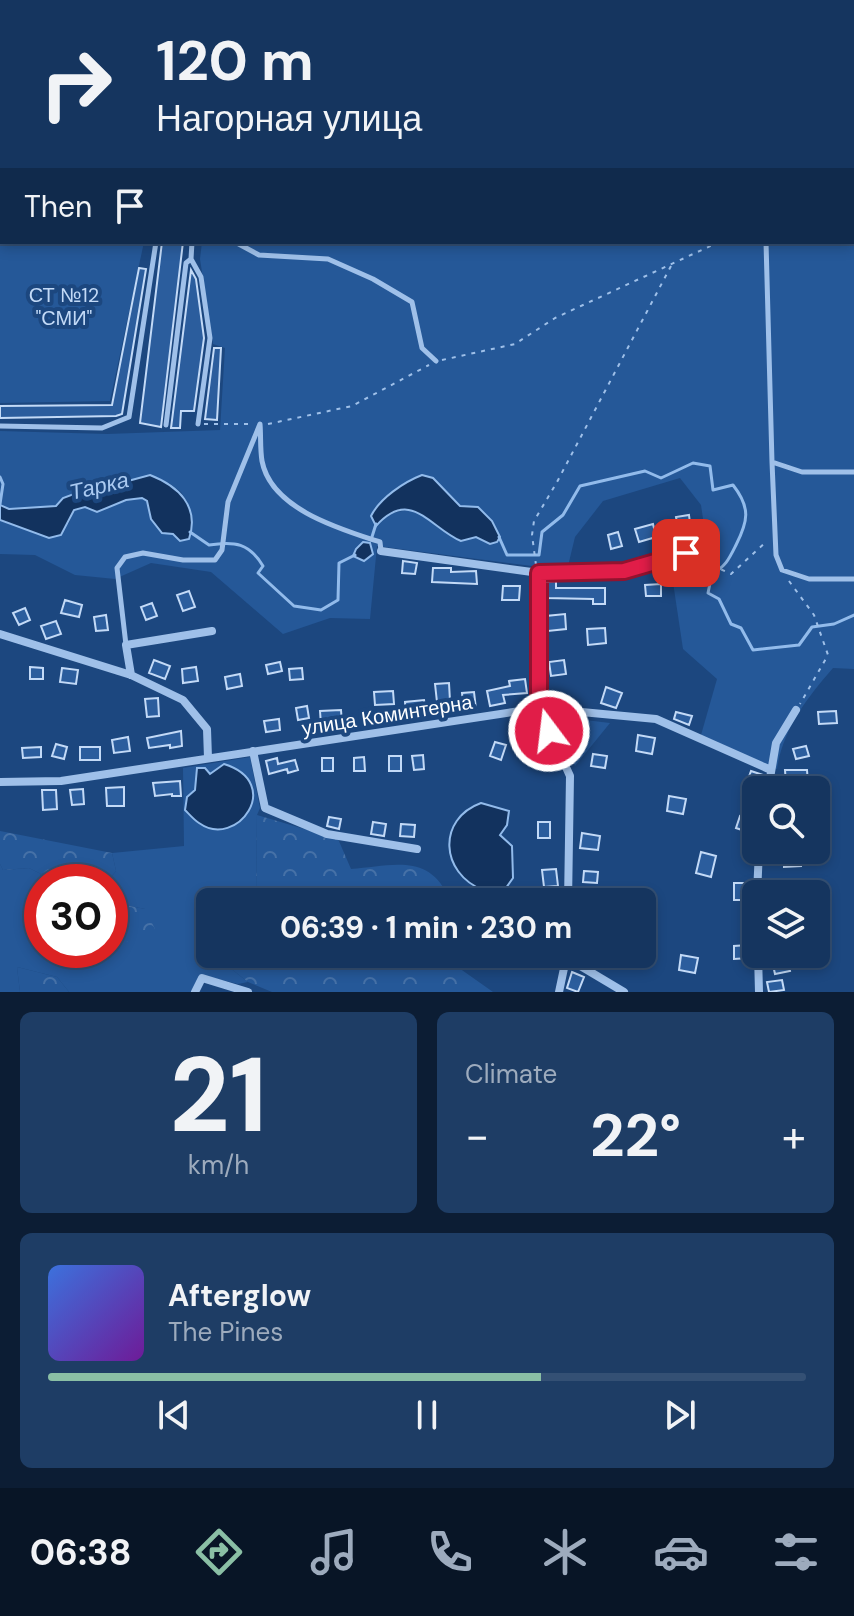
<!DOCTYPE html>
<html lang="en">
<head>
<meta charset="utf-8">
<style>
  :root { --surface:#15355f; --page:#1e3d65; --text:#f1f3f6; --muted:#9dabbd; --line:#345074; --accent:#8abfa5 }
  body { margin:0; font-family:"DM Sans",sans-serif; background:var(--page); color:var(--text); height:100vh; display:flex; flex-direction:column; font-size:30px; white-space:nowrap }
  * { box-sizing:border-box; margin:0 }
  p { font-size:26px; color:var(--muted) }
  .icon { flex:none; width:44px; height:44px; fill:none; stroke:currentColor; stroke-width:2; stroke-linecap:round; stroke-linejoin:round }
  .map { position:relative; height:992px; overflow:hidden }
  .side { display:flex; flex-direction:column; gap:20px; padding:20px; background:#0c1d34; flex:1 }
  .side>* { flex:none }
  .banner { position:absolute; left:0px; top:0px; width:854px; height:244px; box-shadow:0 4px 12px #0003,0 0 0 2px var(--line); background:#15355f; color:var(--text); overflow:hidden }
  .buttons { position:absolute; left:742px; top:776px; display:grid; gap:16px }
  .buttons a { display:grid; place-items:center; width:88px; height:88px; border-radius:12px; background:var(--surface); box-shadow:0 4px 12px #0003,0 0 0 2px var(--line); font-size:40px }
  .speed { position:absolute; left:24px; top:864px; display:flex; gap:16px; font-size:40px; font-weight:700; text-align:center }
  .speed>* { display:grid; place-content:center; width:104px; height:104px; border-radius:50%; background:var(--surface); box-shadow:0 4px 12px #0003,0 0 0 2px var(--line); line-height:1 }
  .speed .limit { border:12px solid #d22; background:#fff; color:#111 }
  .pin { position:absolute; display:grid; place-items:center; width:68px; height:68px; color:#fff; margin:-34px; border-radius:16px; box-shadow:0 4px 12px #0006 }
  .me { position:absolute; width:88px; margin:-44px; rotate:345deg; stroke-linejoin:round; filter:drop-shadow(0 0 6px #0008) }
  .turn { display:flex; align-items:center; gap:28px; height:168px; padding:0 24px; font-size:36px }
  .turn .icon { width:104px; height:104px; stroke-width:2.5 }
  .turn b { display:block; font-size:56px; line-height:68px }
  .then { display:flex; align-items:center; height:76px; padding:0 24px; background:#0003; gap:16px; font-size:30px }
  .big { font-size:60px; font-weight:700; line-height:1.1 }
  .side .tile { flex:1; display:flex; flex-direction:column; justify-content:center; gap:12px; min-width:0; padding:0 28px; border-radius:12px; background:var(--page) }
  .side .dial { align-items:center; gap:0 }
  .dial b { font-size:104px; line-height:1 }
  .song { display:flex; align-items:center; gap:24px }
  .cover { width:96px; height:96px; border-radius:12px; background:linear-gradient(135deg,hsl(220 70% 55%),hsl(280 70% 35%)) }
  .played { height:8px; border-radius:4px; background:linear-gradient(90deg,var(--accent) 65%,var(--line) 65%) }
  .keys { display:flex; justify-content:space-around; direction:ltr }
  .heat { display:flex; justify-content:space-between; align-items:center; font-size:44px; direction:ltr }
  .side .tiles { flex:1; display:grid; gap:20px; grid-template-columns:1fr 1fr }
  .tile:last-child { grid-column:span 2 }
  .trip { position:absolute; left:196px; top:888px; width:460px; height:80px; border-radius:12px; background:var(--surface); box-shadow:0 4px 12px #0003,0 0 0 2px var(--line); font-weight:700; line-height:80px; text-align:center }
  .tabs { display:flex; height:128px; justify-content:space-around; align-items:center; background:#081526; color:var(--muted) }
  .tabs .icon { width:56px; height:56px }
  .tabs .on { color:var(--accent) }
  .tabs b { font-size:36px; color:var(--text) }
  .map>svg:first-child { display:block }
</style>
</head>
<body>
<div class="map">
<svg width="854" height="992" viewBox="0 0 854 992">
  <defs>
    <pattern id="forest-crowns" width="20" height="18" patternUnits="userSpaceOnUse" patternTransform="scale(2)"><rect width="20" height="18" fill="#255898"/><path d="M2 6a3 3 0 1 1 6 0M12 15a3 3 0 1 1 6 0" fill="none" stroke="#4671a7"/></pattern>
  </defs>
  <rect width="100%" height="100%" fill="#1c477f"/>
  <path fill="#255898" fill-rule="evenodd" d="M119,0H284L285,2H127Z
    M761,0H854V117H852V2Z
    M0,11L2,242H144L110,401L0,403Z
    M852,131H854V669L833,668C807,698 783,729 777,769L701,735L717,679L683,649L671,569L694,560L687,545L706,539L701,505L680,478L603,501L575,537L568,566L540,567L377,546L370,619L330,618L283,634L211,572L151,563L115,579L75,575L35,555L0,554V520L49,538L69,523L74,510L142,498L147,501L151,519L188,503L181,492L169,483L128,481L105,494L63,498L57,506L9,509L0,505V431L107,434L220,430L225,348L213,344L200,259L202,242H852ZM413,478H433L460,506L478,507L492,521L500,537L490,544L476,537L454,538L420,512L407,510L385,515L406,484Z
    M552,716L610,723L575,766Z
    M250,757L260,808L257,815L256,902H210V954H229L224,963L248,982L238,984L201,975L192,992H69L57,977L17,967L20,992H0V864L3,870L29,868L41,874L34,895L42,900V950H110V935L126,941L145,909L110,902V882H107L116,871L112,853L184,846L183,768Z"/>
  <path fill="url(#forest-crowns)" d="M257,815L338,839L351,869C390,866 427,853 447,894L443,902H256Z
    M0,831L112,853L116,871L107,882H42V900L34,895L41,874L29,868L3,870L0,864Z
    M110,902L145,909L155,929L126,942L110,935Z
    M229,954H452L459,968L493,992H272L248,982L224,963Z
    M17,967L57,977L69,992H20Z"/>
  <path fill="#12325e" stroke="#92bbeb" stroke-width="2" d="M150,475C178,486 200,506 189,539L180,541L173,534L162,533L151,519L147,501L142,498L126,500L97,512L85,507L74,510L61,535L49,538L0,520V505L9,509L56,506L63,498L82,491L105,494L128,481Z
    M422,475L433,478L460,506L478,507L492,521L500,537L497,542L490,544L476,537L461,541C430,528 411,487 376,526L371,516C380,498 404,482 422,475Z
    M363,542L370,543L373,554L364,561L353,556L356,549Z
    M224,764C285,783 237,850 199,823C194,820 189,814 185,810L187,797L195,790L197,768H205L210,774Z
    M481,803L509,811L507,825L500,835L512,846L513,878L503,892C497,892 489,892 483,890C440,873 437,819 481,803Z"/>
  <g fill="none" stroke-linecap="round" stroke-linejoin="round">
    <path stroke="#92bbeb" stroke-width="3" d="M0,477L3,484L0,504
      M190,532L209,545C235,541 249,543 263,566L258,573L294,606L321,610L338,600L339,563L355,555
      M499,537L507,555H539L542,532L563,515L580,486L645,471L661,478L693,463L710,466L713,490L733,485C751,508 748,521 736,545C729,559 726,566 712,574L708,593L719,599L731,624L741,628L753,650L799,645L812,627L834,624L854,615
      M371,540L376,524"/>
  </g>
  <path fill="#2b5d9d" stroke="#c3daf7" stroke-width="2" d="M162,242H183L161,427L140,423Z
    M139,268L146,269L122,414L116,416L0,418V406L112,405Z
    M191,270L196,279L204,338L194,411H181L180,428H171Z
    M214,348H221L217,420L205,419Z
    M689,515L691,531L679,533L676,517Z
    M653,524L656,537L639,542L635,529Z
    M618,532L622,546L611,549L608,535Z
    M403,561L417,563L415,574L402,573Z
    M433,568H451V572L476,571L477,584L432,582Z
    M556,581V588H605V604H593V599L546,598V582Z
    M661,584V596H646L645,585Z
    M503,586H520L519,600H502Z
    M189,591L195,607L183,611L177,595Z
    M65,600L82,605L79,617L61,613Z
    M152,603L157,616L146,620L141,607Z
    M25,608L30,620L19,625L13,613Z
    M565,614L566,629L548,631L546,616Z
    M106,615L108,630L96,631L94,617Z
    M56,621L61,634L46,639L41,626Z
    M605,628L606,643L588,645L587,629Z
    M154,660L170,666L165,679L149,673Z
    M564,660L566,674L551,676L549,662Z
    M280,662L282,671L268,674L266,665Z
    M30,667L43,668V679H30Z
    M196,667L198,681L183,683L182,669Z
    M62,668L78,670L76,684L60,682Z
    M302,668L303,679L290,680L289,669Z
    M240,674L242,686L227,689L225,677Z
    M525,679L527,693L503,695L505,703L490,706L487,691L510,686L509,681Z
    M449,683L450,701L437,702L435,684Z
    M606,687L622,693L616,708L601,703Z
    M393,691L394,704L375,705L374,692Z
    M474,692L476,709L464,710L462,693Z
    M158,698L159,716L147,717L145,699Z
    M424,700L426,713L406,715L405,702Z
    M307,706L309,718L298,720L296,708Z
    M341,710L342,723L321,725L320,711Z
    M374,711L376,722L362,724L361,713Z
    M836,711L837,723L819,724L818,712Z
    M676,712L692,716L689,725L674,719Z
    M279,719L280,730L266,732L264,721Z
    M181,731L182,746L170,748V745L149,748L147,738Z
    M638,735L655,738L652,754L636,751Z
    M524,736H537V747L524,746Z
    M128,737L130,751L114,753L112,740Z
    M495,742L506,745L501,760L490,756Z
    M56,744L67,747L64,759L52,756Z
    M806,746L809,756L796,759L793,749Z
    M41,747V757L23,758L22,748Z
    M80,747H100V760H80Z
    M593,754L607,756L605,768L591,766Z
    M423,755L424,769L414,770L412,756Z
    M389,756H401V771H389Z
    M364,757L365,771H354V758Z
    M277,758L278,764L295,760L298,770L288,773L287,769L269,774L266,761Z
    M322,758H333V771H322Z
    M785,770H807L808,783L786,784Z
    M751,771L763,775L760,784L746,785Z
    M180,781L181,796H172V794L155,796L153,783Z
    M748,786L756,789V803L744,799Z
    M124,787V806H107L106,788Z
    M83,789L84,804L72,805L70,790Z
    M42,790H56L57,809L43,810Z
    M669,796L686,799L683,814L667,811Z
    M740,816L755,821L751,833L736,828Z
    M329,817L341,819L339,829L327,826Z
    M373,822L386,824L384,836L371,834Z
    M538,822H550V838H538Z
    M401,824L415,825L414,837L400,836Z
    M582,833L600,836L598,850L580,848Z
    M701,852L716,856L711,877L696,873Z
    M800,855L801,866L784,867V856Z
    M556,869L558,886L544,887L542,870Z
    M584,871L598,872L597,883L583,882Z
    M734,883H749V900H734Z
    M748,945L749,958L734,959V946Z
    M790,954H814L815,958L791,962Z
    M681,955L698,958L695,973L679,970Z
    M788,962L790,971L775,974L773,965Z
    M572,972L584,977L578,992L567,988Z
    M782,980L784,990L769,992L767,982Z"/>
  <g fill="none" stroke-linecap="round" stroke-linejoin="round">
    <path stroke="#9fc0e9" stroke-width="2" stroke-dasharray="4 6" stroke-linecap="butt" d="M852,122H854
      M442,360L515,344L555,318L719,242
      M204,424H253
      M268,424L352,406L429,365
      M694,557L731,574L767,541
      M536,565L532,535L534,521L557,482L671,266
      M789,581L814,615L828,655L800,704"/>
    <path stroke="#9fc0e9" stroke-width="5" d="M92,0L100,2
      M757,0L758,2
      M790,0L791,2
      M849,0L850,2
      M852,9L854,15
      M852,63L854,62
      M235,242L259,255L328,259L373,279L412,302L422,348L436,361
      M766,242L772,462L802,472H854
      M191,259L201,277L210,338L198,424
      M166,425L186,263L191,259L192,242
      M0,426L102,428L129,417L156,242
      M772,462L776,555L782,570L809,579H854
      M126,645L117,568L125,557L143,553L183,560H215L222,550L228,502L260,424C261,436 260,449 262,461C271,509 340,529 380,542L381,551"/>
    <path stroke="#9fc0e9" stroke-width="8" d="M381,551L539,573L624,571L686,553
      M539,573V708L570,776L568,902
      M0,634L131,675L183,700L207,729L208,758
      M131,675L126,645L212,631
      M253,751L265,808L327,834L417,849
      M0,782L61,781L539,708L656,719L771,770
      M768,790L776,743L796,710
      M757,894L759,850
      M758,954L759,992
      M567,958L624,992
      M195,992L202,978L248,992
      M559,992L567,954"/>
  </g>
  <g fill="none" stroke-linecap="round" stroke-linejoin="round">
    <defs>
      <path id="route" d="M549,731L539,708V573L624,571L686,553"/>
    </defs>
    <use href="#route" stroke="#92132f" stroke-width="20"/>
    <use href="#route" stroke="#e11d48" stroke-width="14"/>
  </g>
  <g text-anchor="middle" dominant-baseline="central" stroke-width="8" stroke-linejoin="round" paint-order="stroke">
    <g font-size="20" fill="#c3daf7" stroke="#1c477f">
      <text x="64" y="295">СТ №12<tspan x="64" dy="23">"СМИ"</tspan></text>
    </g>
    <g font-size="20" fill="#fff" stroke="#1c477f">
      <text transform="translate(387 715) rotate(-9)">улица Коминтерна</text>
    </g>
    <g font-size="22" font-style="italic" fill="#aacaf1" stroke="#1c477f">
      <text transform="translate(99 486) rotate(-13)">Тарка</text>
    </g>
  </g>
</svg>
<div class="buttons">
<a><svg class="icon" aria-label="search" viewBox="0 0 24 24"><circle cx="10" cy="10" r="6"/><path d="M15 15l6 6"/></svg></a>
<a><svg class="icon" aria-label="layers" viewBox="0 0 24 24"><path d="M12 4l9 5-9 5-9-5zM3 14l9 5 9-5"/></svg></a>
</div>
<div class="speed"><div class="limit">30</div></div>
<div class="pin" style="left:686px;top:553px;background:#d93025"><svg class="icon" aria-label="arrive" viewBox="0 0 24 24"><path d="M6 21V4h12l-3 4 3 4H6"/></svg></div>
<svg class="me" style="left:549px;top:731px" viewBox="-20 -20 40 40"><circle r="17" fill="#e11d48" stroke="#fff" stroke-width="3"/><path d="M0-11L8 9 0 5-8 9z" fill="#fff"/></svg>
<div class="trip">06:39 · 1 min · 230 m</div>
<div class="banner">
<div class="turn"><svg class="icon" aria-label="right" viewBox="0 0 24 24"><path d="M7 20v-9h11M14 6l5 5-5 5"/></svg><div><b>120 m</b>Нагорная улица</div></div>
<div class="then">Then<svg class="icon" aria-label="arrive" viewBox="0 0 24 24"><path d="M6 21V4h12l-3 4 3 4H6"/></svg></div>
</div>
</div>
<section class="side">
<div class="tiles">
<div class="tile dial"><b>21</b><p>km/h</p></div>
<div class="tile"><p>Climate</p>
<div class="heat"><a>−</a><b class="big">22°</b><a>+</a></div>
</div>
<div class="tile">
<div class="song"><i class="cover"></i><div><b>Afterglow</b><p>The Pines</p></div></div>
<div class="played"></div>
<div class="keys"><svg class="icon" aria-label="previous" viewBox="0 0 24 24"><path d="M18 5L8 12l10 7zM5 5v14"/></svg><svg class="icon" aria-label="pause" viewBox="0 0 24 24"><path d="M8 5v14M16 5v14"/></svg><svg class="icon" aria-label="next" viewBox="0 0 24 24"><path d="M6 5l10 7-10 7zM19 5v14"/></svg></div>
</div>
</div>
</section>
<nav class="tabs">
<b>06:38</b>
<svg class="icon on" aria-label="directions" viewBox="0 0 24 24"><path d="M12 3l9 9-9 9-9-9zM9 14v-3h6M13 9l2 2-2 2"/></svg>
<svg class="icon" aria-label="music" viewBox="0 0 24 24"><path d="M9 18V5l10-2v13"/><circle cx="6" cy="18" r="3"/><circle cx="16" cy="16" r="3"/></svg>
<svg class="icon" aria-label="phone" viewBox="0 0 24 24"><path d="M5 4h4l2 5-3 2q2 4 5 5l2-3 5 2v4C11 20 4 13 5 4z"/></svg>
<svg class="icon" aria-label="climate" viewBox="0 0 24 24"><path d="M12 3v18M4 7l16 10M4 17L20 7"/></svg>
<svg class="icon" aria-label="car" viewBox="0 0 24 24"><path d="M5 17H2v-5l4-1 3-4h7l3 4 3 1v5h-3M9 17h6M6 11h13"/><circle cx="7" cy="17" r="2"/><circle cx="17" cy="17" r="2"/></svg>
<svg class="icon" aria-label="filters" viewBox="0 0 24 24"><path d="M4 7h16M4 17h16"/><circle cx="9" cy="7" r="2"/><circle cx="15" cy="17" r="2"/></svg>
</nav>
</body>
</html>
